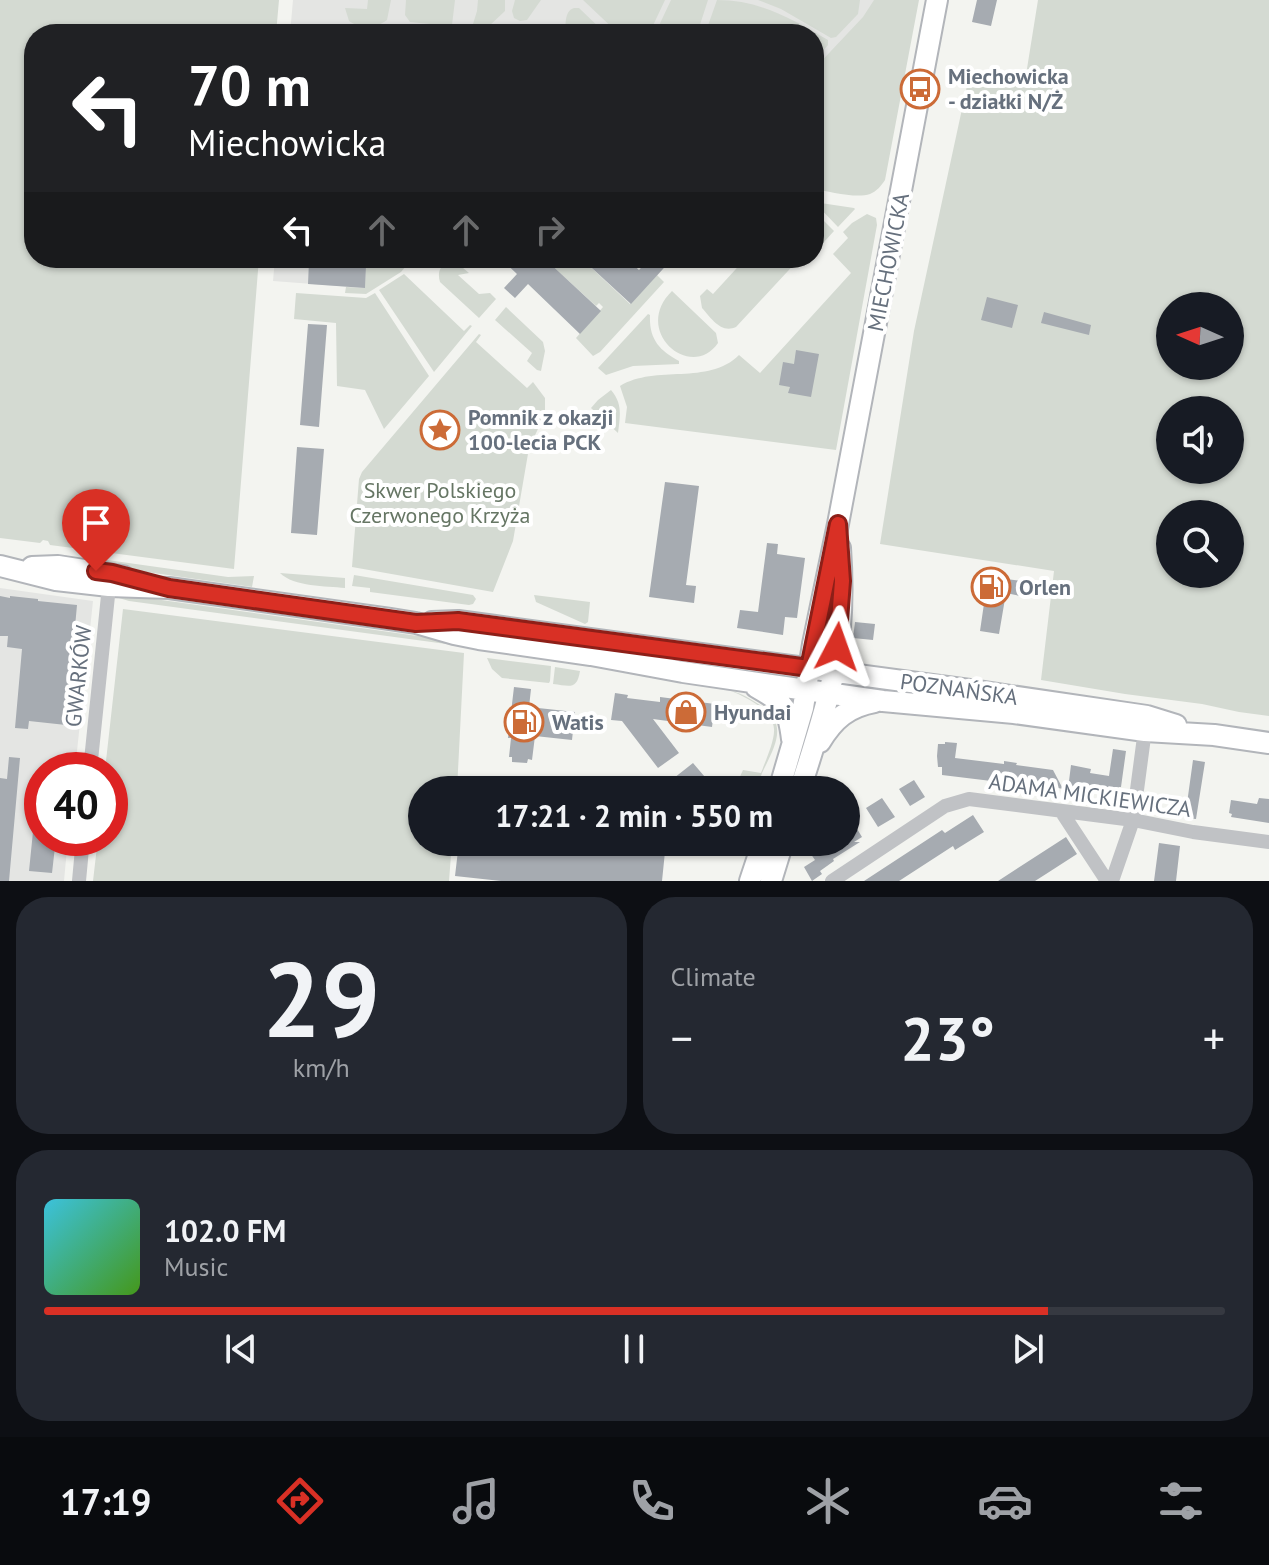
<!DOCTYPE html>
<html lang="en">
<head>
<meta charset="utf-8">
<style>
  :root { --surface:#171b24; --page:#242831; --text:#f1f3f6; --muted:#9ea1a6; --line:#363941; --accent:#d93025 }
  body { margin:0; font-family:"PT Sans",sans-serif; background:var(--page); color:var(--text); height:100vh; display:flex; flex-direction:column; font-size:30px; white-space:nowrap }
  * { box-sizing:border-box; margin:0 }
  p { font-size:26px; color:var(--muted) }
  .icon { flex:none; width:44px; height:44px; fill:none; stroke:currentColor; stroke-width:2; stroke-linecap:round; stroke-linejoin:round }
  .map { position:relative; height:881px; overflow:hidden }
  .drawer { display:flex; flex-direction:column; gap:16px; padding:16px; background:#0d0f14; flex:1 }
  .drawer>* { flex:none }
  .top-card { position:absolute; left:24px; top:24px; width:800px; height:244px; border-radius:32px; box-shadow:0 2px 6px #0004; background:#202124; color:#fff; overflow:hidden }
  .needle { width:52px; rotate:273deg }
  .controls { position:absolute; left:1156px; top:292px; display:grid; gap:16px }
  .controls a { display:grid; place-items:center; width:88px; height:88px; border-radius:50%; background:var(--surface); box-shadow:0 2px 6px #0004; font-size:40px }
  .speed { position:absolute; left:24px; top:752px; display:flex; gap:16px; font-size:40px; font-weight:700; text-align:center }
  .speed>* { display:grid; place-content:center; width:104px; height:104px; border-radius:50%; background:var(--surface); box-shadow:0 2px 6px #0004; line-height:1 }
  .speed .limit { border:12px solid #d22; background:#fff; color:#111 }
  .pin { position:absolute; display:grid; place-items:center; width:68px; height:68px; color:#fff; margin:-82px -34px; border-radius:50% 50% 50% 0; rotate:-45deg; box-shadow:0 0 8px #0007 }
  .pin .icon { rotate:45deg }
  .me { position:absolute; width:88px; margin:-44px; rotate:4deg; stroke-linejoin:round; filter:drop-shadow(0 0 6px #0008) }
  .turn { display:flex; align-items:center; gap:28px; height:168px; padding:0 32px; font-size:36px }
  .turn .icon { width:104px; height:104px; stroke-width:2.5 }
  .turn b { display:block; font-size:56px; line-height:68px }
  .lanes { display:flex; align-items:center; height:76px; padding:0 32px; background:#0003; justify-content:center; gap:40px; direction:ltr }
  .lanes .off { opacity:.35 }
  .big { font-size:60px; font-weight:600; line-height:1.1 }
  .drawer .card { flex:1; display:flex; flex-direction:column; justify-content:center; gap:12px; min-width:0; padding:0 28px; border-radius:32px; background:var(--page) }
  .drawer .dial { align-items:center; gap:0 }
  .dial b { font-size:104px; line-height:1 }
  .song { display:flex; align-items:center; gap:24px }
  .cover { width:96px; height:96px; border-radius:12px; background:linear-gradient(135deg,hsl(190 70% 55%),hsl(100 70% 35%)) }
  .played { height:8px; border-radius:4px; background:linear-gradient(90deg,var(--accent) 85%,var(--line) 85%) }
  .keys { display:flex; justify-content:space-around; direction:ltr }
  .heat { display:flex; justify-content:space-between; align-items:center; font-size:44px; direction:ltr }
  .drawer .tiles { flex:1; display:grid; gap:16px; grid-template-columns:1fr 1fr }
  .card:last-child { grid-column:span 2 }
  .trip { position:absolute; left:408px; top:776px; width:452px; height:80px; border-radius:40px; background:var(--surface); box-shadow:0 2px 6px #0004; font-weight:600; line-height:80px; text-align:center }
  .menu { display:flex; height:128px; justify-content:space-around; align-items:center; background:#090b0e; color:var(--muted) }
  .menu .icon { width:56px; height:56px }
  .menu .selected { color:var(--accent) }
  .menu b { font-size:36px; color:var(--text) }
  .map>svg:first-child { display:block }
</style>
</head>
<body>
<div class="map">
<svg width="1269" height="881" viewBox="0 0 1269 881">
  <rect width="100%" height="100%" fill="#f3f4f0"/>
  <path fill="#e4e5e3" d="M293,0H915L814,158V34H290Z
    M275,258H396L365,288L273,281Z
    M0,588L93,601L75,770H42V838H68L64,881H0Z"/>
  <path fill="#d4dad2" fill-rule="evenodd" d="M0,0H279L276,34H34V258H259L234,569L50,545L48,541L43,540L40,543L0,538Z
    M368,0H391L387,20C377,28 360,29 349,21L345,8L367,9Z
    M406,0H455L452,25L449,26L410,22L405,15Z
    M478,0H505V11L488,27L476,29L473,24L477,11Z
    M515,0H541L527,20L520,21L514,18L512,11Z
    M583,0H665L649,34H619Z
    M671,0H708L697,34H655Z
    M717,0C760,0 792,19 828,40V45L814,61V34H705Z
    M758,0H860L858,14L836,37L831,38L781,9Z
    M874,0H919L885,180C881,186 877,191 870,194C856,199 828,191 814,189V69L863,17Z
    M1038,0H1269V716L1239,712L1202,704L1125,694L1041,680L1054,571L880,544L914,331L970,72L1025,81ZM1170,306H1230V366H1170ZM1170,410H1230V470H1170ZM1170,514H1230V574H1170Z
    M574,8H579L606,34H565C566,25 564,11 574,8Z
    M814,202L854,208L855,209L838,227Z
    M814,211L834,231L814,253Z
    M867,214L876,218L877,225L836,450L625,423L627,407L620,386C656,364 708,386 739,355L760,373L851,273L833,254L848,238L843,232L852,223Z
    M322,258H396L394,261L401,268L404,265L406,266L401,272L366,294L345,293L346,287L365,288L366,262Z
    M551,258H581L630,304L657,275L664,282L600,352L593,356L576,338L603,307L599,303L596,306L548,262Z
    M746,258H800L736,327C721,334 711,318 702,308L700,296L707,289L713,294Z
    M450,262H456L469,273L458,275L479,294L490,293L496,299L479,318L440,282C437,272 440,265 450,262Z
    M404,274L464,331L470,325L472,326L434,372L379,290Z
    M672,291L716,333L718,343C691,382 631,331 672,291Z
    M296,293L366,298L375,293L429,376L384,429L365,390L337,386L336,323L294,319Z
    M506,307L543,342L545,351L541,371L537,370L527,361L532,353L495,320Z
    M648,314L650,315C649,339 659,350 679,361V364L633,366L606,375L598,368Z
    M479,334L481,335L476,342L527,388L533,382L545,398V414L529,448L513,541L493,592L352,567L359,479L362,472Z
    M611,390C623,404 620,416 618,433L591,408L598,400Z
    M86,557L228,577L254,576L252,587L83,563Z
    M280,573L345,578V588C326,586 294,587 280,573Z
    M354,575L473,595L476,599L473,604L469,605L370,592V588L352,586Z
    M126,595L425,637L461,646L129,601L119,598Z
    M534,595L590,602L588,622L585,624L536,602Z
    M123,609L464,653L457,790H422V842H452L449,881H93L98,838H110V770H105Z
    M487,658L551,666L550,681L549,683L502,678L492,669Z
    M555,667L580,671C577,690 570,686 553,684Z
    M731,691C742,693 750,699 760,705C790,724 774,748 762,773C760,779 758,786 755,790H750L751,786L737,783L743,770L761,773C765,762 775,740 774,729C773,710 746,697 731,691Z"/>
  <path fill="#a6abb1" d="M977,0H997L991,26L972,22Z
    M500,258H544L601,311L580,334L528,284L515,298L504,288L517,274Z
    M581,258H626L639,270L650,258H673L631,304Z
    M309,261L366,266L365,288L308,284Z
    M987,297L1018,305L1012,328L981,320Z
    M1044,312L1091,325L1089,335L1041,323Z
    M308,324L327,325L319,427L300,425Z
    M796,350L819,354L811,397L788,393L790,387L779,385L783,362L794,364Z
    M297,447L324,449L317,535L291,533Z
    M665,482L699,486L686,585L696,586L694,603L649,597Z
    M767,543L778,544L777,554L805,558L797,618L785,617L783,635L737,628L740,610L758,612Z
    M982,576L1022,581L1020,596L1006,593L999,634L980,631L986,590L979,589Z
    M0,596L10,598V596L38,599V601L77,605L66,725L29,721L28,729L15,728L22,649L7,647L8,636H0Z
    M855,622L875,624L873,640L853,638Z
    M514,687L531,689L529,707L575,712L572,740L535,736L532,760L528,759L527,763L512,762V757H509L511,738H508Z
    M615,693L628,695L627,698L660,702V697L715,704L712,727L653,719L679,753L658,768L622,721L611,720Z
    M945,742L957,743L955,758L1004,764V761L1017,763L1016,765L1053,770L1063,789L1043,785V789L1016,784L942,775V767H938L937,756L938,744H945Z
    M1113,749L1126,751L1121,787H1119L1118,796L1099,793L1100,790L1080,787L1079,791L1068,789L1071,765L1091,769L1090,773L1109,776Z
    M9,757L20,758L9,881H0V778L7,779Z
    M1193,760L1205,762L1196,819L1185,818Z
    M693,763L716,790H680L674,782L676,781L674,778Z
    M914,780L925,797L910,806L899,789Z
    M882,798L895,817L878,827L866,808Z
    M1259,798L1269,799V823L1231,817L1232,814L1229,813L1231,800L1257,804Z
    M846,811L862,837L854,842H860L833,859L834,861L820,871L822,874L812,881L804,867L815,860L808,850L820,842H846Z
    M35,812H42V838H56L52,873L29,871Z
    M973,815L984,832L955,850L953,846L899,881H864L942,830L945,833Z
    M1066,837L1077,854L1046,874L1035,881H998Z
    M459,842H666L662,881H501L455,876Z
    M1159,843L1180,846L1176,881H1154Z"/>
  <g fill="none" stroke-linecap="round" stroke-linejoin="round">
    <defs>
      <path id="secondary" d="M0,566L56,580L109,586L169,588L390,619L416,623L454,634L479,639L591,655L683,672L806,690L883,701L1014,713L1145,731L1214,735L1269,743
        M32,567L58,566L123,576
        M432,622L458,621L495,626L977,691L1147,716L1176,725
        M756,687C784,703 788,706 792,739
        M820,742C834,719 848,707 875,702
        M779,790L803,708L813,644L838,524L937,0
        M800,790C812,751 826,711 834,671C842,631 843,589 840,548
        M750,881L763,842
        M771,881L783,842"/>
    </defs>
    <use href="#secondary" stroke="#b2b5ba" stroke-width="24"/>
    <path stroke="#c0c2c5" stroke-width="14" d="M90,770L109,586
      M1061,811L1107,881
      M79,881L83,838
      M832,881L945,806L969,799L1133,820L1193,832L1269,842
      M1112,881L1133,820L1146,722"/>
    <use href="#secondary" stroke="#fff" stroke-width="20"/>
  </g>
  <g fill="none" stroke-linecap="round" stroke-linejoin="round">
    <defs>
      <path id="route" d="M96,571L112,573L169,588L416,623L458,621L809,668L838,524L842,581L837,647"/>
    </defs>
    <use href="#route" stroke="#8d1f18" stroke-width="20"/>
    <use href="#route" stroke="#d93025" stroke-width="14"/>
  </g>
  <defs>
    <symbol id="bus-ring" viewBox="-11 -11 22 22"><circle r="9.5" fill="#fff" stroke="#cc6b37" stroke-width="1.5"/><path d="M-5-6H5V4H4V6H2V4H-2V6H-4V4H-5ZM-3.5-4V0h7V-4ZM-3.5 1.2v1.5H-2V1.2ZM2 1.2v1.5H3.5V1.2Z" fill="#cc6b37"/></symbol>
    <symbol id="sight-ring" viewBox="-11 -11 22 22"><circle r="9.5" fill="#fff" stroke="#cc6b37" stroke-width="1.5"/><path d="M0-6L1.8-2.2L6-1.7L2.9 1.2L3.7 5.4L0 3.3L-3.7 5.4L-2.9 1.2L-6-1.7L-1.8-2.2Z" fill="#cc6b37"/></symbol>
    <symbol id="fuel-ring" viewBox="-11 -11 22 22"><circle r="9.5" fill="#fff" stroke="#cc6b37" stroke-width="1.5"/><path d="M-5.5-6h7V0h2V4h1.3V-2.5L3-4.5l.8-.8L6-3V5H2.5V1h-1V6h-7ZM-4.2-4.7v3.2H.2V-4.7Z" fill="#cc6b37"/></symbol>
    <symbol id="shop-ring" viewBox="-11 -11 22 22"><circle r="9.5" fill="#fff" stroke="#cc6b37" stroke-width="1.5"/><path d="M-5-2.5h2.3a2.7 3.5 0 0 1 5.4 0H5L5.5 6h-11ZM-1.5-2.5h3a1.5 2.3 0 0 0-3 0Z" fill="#cc6b37"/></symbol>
  </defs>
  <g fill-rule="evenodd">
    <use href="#bus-ring" x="898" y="67" width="44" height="44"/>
    <use href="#sight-ring" x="418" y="408" width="44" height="44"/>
    <use href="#fuel-ring" x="969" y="565" width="44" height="44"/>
    <use href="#shop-ring" x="664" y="690" width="44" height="44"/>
    <use href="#fuel-ring" x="502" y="700" width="44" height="44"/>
  </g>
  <g text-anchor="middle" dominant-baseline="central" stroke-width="8" stroke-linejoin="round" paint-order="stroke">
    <g font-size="22" font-weight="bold" fill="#66707d" stroke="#fff" text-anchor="start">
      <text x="948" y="76">Miechowicka<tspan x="948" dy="25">- działki N/Ż</tspan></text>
      <text x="468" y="417">Pomnik z okazji<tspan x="468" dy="25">100-lecia PCK</tspan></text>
      <text x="1019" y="587">Orlen</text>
      <text x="714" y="712">Hyundai</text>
      <text x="552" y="722">Watis</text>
    </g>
    <g font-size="22" fill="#66707d" stroke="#fff">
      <text transform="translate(888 262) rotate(-79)">MIECHOWICKA</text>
      <text transform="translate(78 676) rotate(-84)">GWARKÓW</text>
      <text transform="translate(959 689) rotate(8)">POZNAŃSKA</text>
      <text transform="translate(1090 795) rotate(8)">ADAMA MICKIEWICZA</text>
    </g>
    <g font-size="22" fill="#667664" stroke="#fff">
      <text x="440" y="490">Skwer Polskiego<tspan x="440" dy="25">Czerwonego Krzyża</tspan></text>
    </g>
  </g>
</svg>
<div class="controls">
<a><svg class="needle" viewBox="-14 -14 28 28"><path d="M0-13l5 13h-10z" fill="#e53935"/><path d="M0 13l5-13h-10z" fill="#9ea1a6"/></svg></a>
<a><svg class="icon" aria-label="sound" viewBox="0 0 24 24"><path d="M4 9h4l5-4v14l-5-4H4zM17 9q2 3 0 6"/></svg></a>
<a><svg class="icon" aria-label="search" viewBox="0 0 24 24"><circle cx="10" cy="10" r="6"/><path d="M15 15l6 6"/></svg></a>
</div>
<div class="speed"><div class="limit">40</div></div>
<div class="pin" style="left:96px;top:571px;background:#d93025"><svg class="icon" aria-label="arrive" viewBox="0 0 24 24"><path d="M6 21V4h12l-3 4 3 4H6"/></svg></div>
<svg class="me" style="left:837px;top:647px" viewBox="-20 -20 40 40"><path d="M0-17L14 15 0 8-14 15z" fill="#d93025" stroke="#fff" stroke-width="4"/></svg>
<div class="trip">17:21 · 2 min · 550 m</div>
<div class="top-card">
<div class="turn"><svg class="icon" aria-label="left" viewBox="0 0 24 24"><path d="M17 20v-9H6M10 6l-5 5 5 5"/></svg><div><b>70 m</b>Miechowicka</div></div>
<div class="lanes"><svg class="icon" aria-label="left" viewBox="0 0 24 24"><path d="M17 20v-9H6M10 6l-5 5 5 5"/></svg><svg class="icon off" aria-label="ahead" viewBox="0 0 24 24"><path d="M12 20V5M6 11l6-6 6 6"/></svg><svg class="icon off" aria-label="ahead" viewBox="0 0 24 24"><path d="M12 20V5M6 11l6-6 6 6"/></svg><svg class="icon off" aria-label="right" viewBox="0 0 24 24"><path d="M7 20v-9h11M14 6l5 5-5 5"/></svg></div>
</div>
</div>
<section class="drawer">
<div class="tiles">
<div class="card dial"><b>29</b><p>km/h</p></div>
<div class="card"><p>Climate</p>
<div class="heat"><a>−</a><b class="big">23°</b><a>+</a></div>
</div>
<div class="card">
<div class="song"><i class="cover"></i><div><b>102.0 FM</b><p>Music</p></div></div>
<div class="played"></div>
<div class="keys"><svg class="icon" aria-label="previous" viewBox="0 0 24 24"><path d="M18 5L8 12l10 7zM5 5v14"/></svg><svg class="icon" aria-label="pause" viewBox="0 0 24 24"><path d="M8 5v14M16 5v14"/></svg><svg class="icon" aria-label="next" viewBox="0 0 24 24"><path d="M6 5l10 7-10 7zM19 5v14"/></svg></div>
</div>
</div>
</section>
<nav class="menu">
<b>17:19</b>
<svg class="icon selected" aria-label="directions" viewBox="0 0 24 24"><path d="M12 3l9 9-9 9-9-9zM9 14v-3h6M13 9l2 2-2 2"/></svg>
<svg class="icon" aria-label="music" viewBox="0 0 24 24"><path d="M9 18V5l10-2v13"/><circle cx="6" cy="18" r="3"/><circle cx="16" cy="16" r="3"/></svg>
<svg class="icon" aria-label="phone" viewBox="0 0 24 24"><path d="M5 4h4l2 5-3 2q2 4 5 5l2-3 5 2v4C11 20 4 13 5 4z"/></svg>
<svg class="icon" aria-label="climate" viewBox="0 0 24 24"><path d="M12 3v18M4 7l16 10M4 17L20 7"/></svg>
<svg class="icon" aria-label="car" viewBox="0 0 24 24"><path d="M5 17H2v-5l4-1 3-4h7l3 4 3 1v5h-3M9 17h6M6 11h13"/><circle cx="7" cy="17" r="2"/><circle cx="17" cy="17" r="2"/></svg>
<svg class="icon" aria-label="filters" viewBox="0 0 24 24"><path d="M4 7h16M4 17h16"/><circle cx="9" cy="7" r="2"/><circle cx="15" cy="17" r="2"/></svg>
</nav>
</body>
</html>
